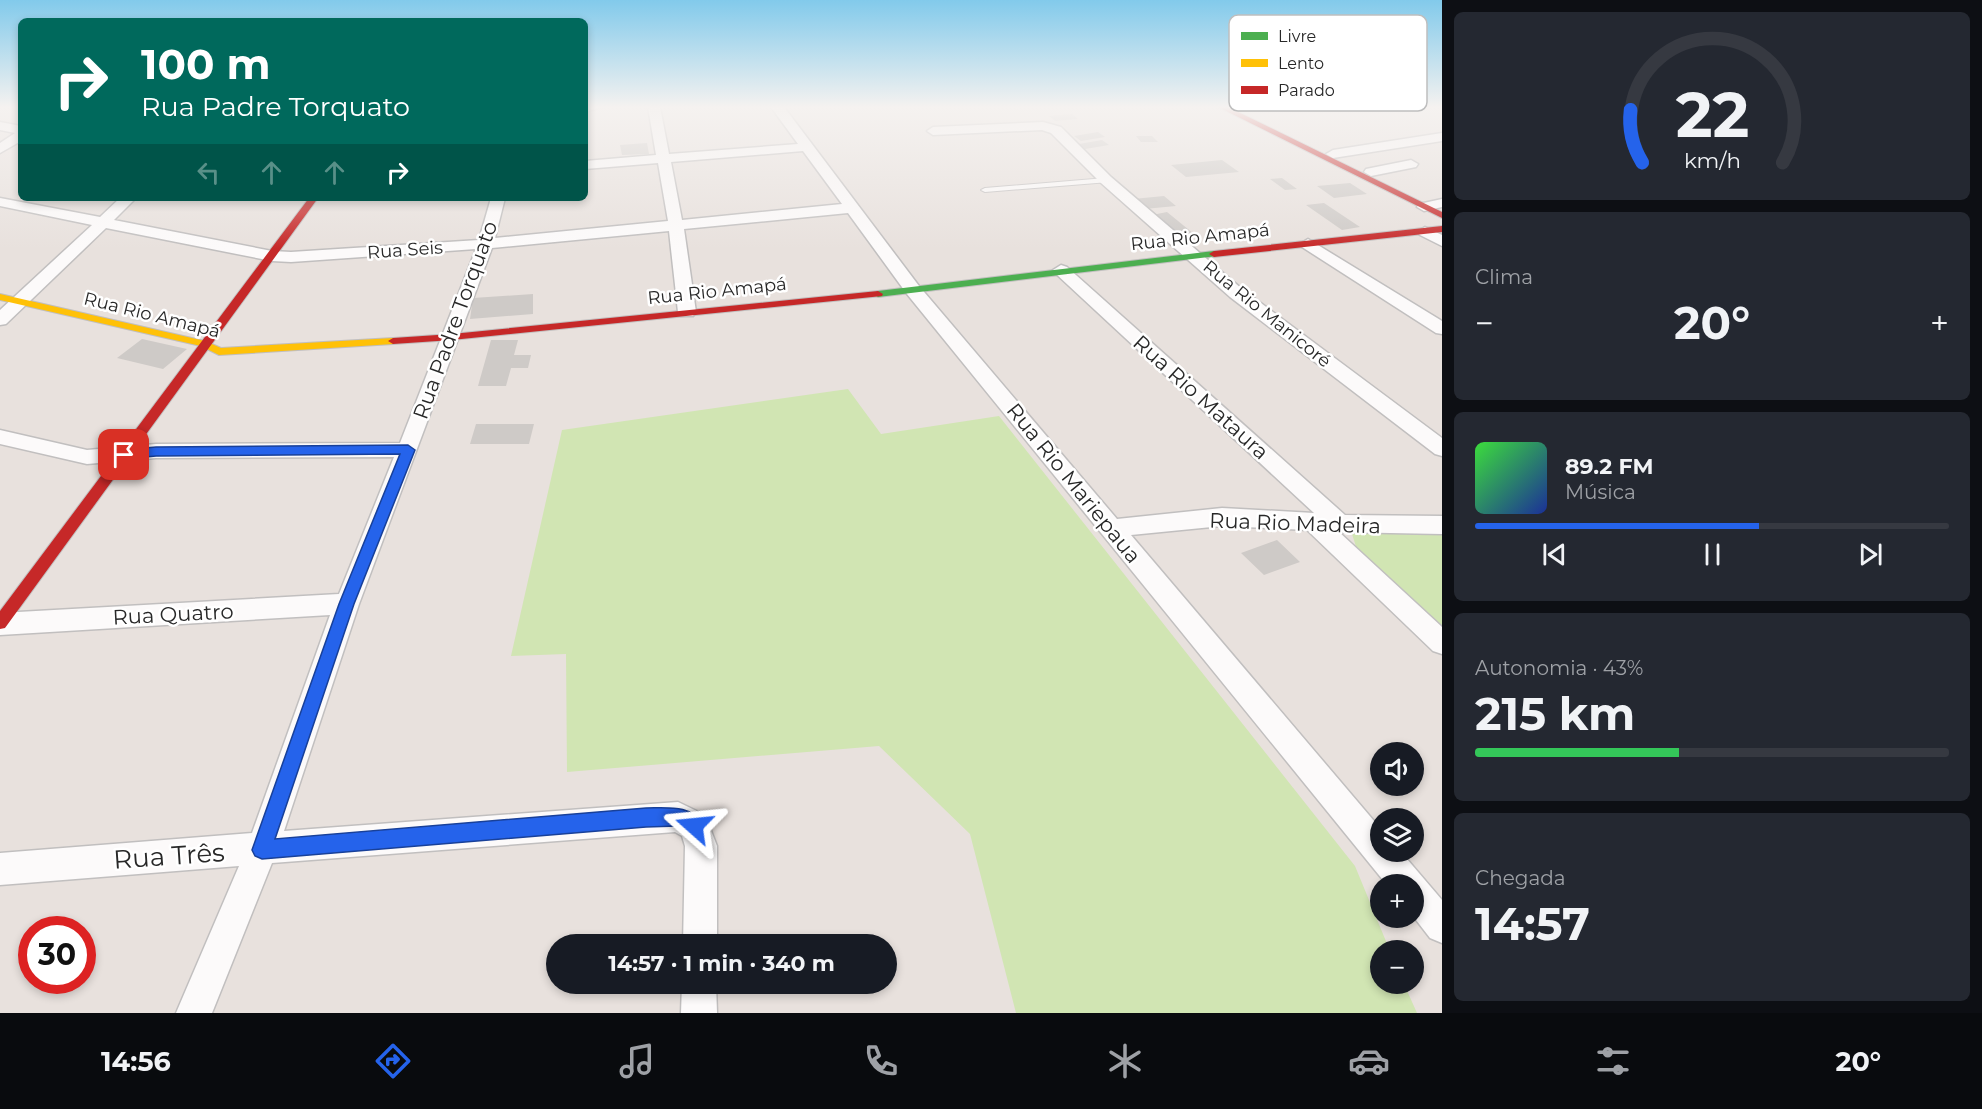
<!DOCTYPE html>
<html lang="pt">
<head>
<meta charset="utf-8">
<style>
  :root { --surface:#171b24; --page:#242831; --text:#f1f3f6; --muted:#9ea1a6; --line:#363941; --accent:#2563eb }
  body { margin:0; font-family:Montserrat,sans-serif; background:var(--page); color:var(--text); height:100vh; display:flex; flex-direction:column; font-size:22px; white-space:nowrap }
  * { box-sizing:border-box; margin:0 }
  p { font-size:20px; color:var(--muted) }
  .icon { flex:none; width:33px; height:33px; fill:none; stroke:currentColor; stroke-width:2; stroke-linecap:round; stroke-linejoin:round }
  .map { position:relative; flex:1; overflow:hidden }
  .drawer { display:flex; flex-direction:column; gap:12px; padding:12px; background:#0d0f14; width:540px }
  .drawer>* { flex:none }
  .guide { position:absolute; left:18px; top:18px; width:570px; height:183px; border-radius:9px; box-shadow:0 3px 9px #0003; background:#00695c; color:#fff; overflow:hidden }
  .fabs { position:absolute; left:1370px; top:742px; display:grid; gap:12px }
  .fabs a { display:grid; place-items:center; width:54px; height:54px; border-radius:50%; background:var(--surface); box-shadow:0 3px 9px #0003; font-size:30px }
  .speed { position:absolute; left:18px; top:916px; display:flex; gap:12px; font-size:30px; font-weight:700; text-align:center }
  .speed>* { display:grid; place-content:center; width:78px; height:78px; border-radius:50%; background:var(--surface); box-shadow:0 3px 9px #0003; line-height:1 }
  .speed .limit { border:9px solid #d22; background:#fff; color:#111 }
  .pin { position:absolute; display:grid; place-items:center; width:51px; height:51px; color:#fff; margin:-26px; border-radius:12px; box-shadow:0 3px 9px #0006 }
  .me { position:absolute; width:66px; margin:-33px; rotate:288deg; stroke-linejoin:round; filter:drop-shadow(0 0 4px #0008) }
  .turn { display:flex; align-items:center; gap:21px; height:126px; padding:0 24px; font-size:27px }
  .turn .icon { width:78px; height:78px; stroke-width:2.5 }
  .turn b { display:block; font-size:42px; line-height:51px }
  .lanes { display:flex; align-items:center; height:57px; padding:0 24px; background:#0003; justify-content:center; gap:30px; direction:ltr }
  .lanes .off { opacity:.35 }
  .big { font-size:45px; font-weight:700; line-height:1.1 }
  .drawer .card { flex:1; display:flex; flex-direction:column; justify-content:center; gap:9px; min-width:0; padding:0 21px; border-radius:9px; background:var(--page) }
  .drawer .dial { align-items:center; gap:0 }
  .dial svg { height:156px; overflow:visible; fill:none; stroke:var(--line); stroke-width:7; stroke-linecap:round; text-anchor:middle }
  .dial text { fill:var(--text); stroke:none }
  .song { display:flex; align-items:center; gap:18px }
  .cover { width:72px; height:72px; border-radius:9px; background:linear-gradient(135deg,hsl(120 70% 55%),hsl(230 70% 35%)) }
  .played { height:6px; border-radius:3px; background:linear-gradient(90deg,var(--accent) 60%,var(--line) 60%) }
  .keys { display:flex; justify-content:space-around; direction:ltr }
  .heat { display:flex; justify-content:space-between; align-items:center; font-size:33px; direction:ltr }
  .charge { height:9px; border-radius:4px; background:linear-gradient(90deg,#34c759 43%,var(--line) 0) }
  .trip { position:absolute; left:546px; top:934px; width:351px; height:60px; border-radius:30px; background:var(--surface); box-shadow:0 3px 9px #0003; font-weight:700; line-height:60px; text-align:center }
  .dock { display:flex; height:96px; justify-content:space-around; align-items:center; background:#090b0e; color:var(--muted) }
  .dock .icon { width:42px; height:42px }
  .dock .selected { color:var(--accent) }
  .dock b { font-size:27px; color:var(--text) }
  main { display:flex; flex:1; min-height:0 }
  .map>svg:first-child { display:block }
</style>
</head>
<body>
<main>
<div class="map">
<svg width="1442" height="1013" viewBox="0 0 1442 1013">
  <rect width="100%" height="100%" fill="#e8e1dd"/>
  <path fill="#d1e5b3" d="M848,389L881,434L999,416L1355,866L1390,951H1380V984H1404L1417,1013H1016L970,834L879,746L567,772L566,654L511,656L562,430Z
    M1442,527V634L1359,556L1352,534Z"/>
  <path fill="#cecac7" d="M1072,114L1078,119L1055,121L1049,116Z
    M1098,132L1105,137L1081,141L1074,136Z
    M1136,136H1152L1158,142H1141Z
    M1102,140L1109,145L1085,149L1079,144Z
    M647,143L649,154L622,155L620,145Z
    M1222,160L1239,172L1186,177L1171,165Z
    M1282,178L1297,189L1285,190L1270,179Z
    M1350,183L1367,194L1334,198L1317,186Z
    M1164,196L1176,206L1144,209L1133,199Z
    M1324,203L1360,227L1342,230L1306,205Z
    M1167,212L1194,234L1179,236L1152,215Z
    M533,294V314L470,319L473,298Z
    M142,339L187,349L163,369L117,358Z
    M491,340H518L514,355H531L528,368H511L506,386H478Z
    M476,424H534L529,444H470Z
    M1277,540L1300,562L1264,575L1241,553Z"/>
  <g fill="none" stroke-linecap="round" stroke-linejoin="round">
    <defs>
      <path id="lane" d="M1106,178L1110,180L1109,182L985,192L981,190L985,188Z"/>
      <path id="street" d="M585,107H602L585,112Z
        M648,107H660L669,154L798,144L771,107H784L919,286L1117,519L1222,508L1314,513L1055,273L1053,270L1061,265L1067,267L1345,515L1442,516V534L1339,532L1442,627V654L1433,651L1307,530L1222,526L1131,535L1380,828V852H1401L1442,900V943L1430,938L1413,916V885H1387L907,294L848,213L684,229L696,312L693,316H681L678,312L669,231L492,248L359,604L284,831L678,802L705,815L717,846V945H683L685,846L682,836L675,832L272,863L212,1013H176L239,866L0,885V853L252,833L330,615L0,635V613L339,594L394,457L156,458L87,464L0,444V430L87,450L156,444L400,443L476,249L291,262L272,261L106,228L6,324L0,325V310L92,225L0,206V198L100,217L120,198H136L114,220L272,251L291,252L479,240L491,198H505L495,238L668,221L658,163L585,169V161L656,155ZM803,151L842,204L682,220L671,162Z
        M0,122L21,126V141L0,153V143L15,133L0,130Z
        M1043,122L1061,127L1111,177L1242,289L1442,438V456L1435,454L1230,297L1101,183L1051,133L1042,130L933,135L927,131L933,127Z
        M1442,133V141L1333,158L1326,154L1333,150Z
        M1411,160L1418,164L1416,167L1371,176L1364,172L1366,169Z
        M1442,199V207L1424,211L1417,207L1419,204Z
        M1425,227L1442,235V246L1420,235L1417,232Z
        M1308,239L1442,321V334L1436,333L1302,247L1300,244Z
        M682,984H716L717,1013H681Z"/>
      <path id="fast" d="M1214,251L1219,254L1217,256L878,297L873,294L878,291Z"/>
      <path id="slow" d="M0,294L205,341L221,348L393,338L398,341L393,344L219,355L201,346L0,300Z"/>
      <path id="jam" d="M1218,107H1228L1442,212V218Z
        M309,198H318L5,628L0,629V611Z
        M1442,226V232L1214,257L1209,254L1214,251Z
        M878,291L883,294L882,296L452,340L393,344L388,341L393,338L452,334Z"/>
    </defs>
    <use href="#lane" stroke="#c1bfbf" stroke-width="2"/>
    <use href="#street" stroke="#c1bfbf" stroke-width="3"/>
    <use href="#fast" stroke="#c1bfbf" stroke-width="2"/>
    <use href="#slow" stroke="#c1bfbf" stroke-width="2"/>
    <use href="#jam" stroke="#c1bfbf" stroke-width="2"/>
    <use href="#lane" fill="#fcfafa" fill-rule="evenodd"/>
    <use href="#street" fill="#fcfafa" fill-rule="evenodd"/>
    <use href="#fast" fill="#4caf50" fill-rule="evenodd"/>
    <use href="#slow" fill="#ffc107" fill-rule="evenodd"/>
    <use href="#jam" fill="#c62828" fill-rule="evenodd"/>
  </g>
  <linearGradient id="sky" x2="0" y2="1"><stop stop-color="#82caeb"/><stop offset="0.43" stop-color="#f5f2f0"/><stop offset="1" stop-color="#f5f2f0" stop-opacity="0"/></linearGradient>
  <rect width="1442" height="249" fill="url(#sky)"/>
  <path fill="#2563eb" stroke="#184099" stroke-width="1.5" d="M408,445L415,450L354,604L275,839L646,808C666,808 694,804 703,826L700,833L694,835L677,826L646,827L262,859L255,856L252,850L339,604L400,454L156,456L124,459L117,455L124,450L156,447Z"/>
  <g text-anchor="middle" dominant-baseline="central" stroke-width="5" stroke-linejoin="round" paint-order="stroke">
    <g font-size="18" fill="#282828" stroke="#fff">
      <text transform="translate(1200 237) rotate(-6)">Rua Rio Amapá</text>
      <text transform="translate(405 250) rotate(-4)">Rua Seis</text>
      <text transform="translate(717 291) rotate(-6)">Rua Rio Amapá</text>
      <text transform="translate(1267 314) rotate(39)">Rua Rio Manicoré</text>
      <text transform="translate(152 315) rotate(14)">Rua Rio Amapá</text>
    </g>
    <g font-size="21" fill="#282828" stroke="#fff">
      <text transform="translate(455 320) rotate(-70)">Rua Padre Torquato</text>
      <text transform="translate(1201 397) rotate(42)">Rua Rio Mataura</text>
      <text transform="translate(1074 483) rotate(51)">Rua Rio Mariepaua</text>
      <text transform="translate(1295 523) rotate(2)">Rua Rio Madeira</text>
      <text transform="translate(173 614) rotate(-3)">Rua Quatro</text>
    </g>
    <g font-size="26" fill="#282828" stroke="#fff">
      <text transform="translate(169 856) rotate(-4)">Rua Três</text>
    </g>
  </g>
  <rect x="1229" y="15" width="198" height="96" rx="9" fill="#fff" stroke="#bebebe" stroke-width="1.5"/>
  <rect x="1241" y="32" width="27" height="8" fill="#4caf50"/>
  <rect x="1241" y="59" width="27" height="8" fill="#ffc107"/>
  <rect x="1241" y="86" width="27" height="8" fill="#c62828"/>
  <g font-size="16" fill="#282828">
    <text x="1278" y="42">Livre</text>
    <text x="1278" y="69">Lento</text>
    <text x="1278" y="96">Parado</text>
  </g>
</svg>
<div class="fabs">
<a><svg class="icon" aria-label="sound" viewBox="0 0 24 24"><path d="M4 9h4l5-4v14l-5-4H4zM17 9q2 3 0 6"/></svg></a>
<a><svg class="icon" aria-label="layers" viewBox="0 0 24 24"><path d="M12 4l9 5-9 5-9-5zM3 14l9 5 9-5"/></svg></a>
<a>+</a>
<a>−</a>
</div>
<div class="speed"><div class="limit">30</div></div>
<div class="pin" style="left:124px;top:455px;background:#d93025"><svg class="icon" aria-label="arrive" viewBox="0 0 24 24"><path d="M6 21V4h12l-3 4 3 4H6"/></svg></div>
<svg class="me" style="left:694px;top:826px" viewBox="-20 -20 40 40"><path d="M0-17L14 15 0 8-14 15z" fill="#2563eb" stroke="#fff" stroke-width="4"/></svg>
<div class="trip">14:57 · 1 min · 340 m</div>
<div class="guide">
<div class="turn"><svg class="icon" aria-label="right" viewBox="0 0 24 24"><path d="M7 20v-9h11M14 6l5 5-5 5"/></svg><div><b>100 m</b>Rua Padre Torquato</div></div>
<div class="lanes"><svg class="icon off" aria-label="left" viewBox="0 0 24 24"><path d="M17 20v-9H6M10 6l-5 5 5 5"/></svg><svg class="icon off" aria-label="ahead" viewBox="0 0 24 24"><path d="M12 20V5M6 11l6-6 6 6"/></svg><svg class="icon off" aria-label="ahead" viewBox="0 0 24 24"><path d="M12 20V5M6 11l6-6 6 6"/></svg><svg class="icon" aria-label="right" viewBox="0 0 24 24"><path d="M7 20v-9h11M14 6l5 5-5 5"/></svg></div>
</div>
</div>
<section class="drawer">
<div class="card dial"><svg viewBox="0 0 100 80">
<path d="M14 69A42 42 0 1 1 86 69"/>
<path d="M14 69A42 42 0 0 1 8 42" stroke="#2563eb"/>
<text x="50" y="56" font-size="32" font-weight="700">22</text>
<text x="50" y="72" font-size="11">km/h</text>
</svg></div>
<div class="card"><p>Clima</p>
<div class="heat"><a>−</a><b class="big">20°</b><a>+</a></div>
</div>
<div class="card">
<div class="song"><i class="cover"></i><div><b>89.2 FM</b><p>Música</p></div></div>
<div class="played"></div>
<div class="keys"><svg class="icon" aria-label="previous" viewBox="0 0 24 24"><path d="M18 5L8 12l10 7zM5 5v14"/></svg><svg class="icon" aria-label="pause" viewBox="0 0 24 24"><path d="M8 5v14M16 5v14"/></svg><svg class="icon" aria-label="next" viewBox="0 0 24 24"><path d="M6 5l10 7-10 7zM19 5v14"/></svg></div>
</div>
<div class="card"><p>Autonomia · 43%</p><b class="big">215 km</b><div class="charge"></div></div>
<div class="card"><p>Chegada</p><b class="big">14:57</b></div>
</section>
</main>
<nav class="dock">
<b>14:56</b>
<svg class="icon selected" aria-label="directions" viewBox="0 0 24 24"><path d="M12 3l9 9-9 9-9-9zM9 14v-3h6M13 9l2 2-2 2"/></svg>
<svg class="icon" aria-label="music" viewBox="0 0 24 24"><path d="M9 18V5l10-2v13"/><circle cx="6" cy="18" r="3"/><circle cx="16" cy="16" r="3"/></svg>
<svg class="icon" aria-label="phone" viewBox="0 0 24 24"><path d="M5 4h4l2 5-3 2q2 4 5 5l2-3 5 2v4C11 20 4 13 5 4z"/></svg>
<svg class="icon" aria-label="climate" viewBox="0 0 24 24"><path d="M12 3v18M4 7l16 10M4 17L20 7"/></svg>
<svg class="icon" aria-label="car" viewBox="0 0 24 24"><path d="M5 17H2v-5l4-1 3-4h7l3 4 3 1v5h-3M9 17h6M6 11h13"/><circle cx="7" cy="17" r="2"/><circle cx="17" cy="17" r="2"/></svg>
<svg class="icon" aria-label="filters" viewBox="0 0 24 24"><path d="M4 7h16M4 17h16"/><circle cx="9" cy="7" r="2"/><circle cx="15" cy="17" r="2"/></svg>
<b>20°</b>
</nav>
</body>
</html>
